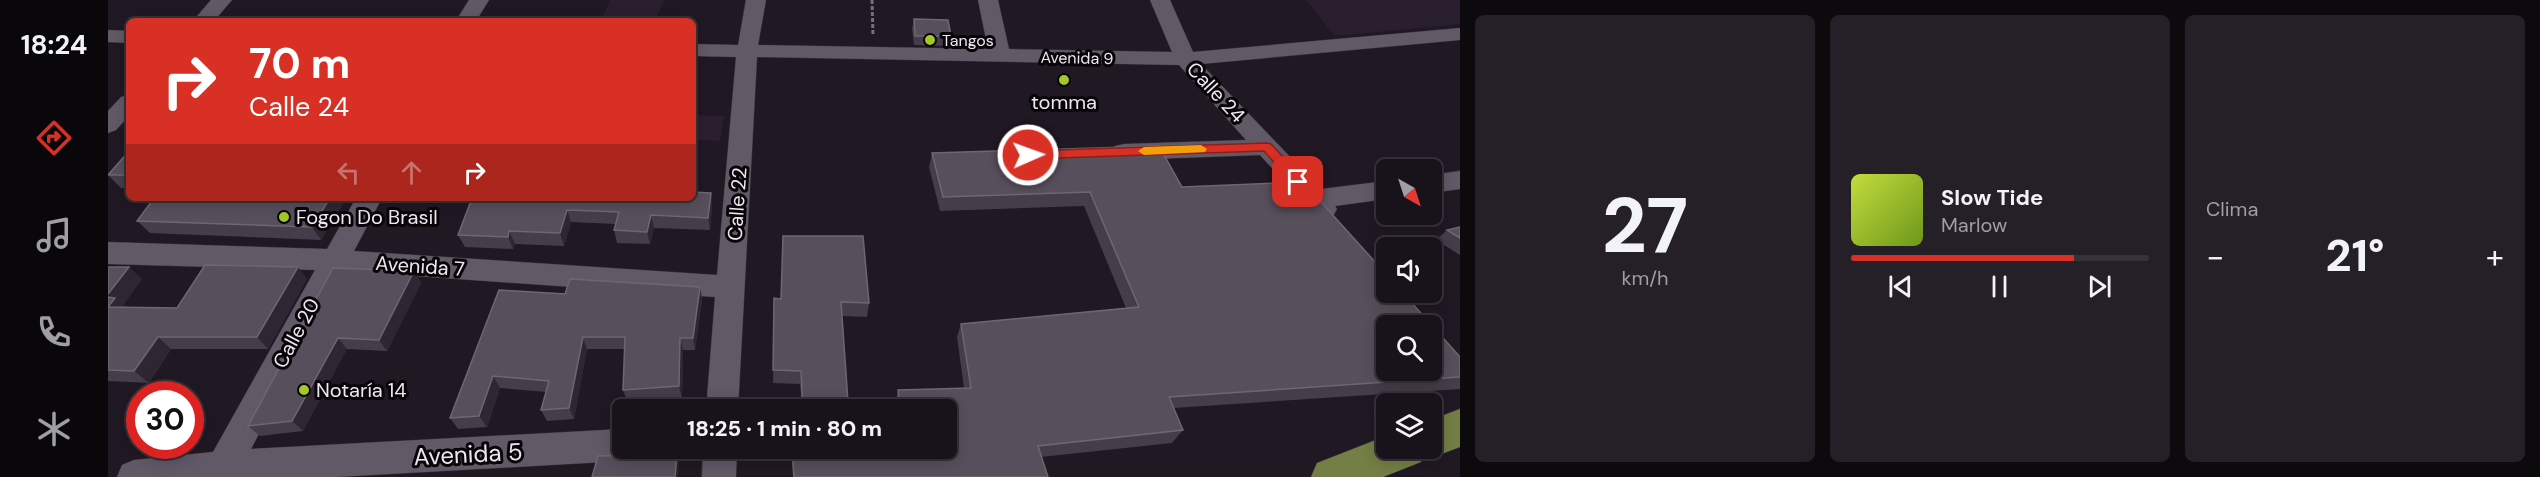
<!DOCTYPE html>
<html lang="es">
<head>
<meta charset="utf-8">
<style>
  :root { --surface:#18121a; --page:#252027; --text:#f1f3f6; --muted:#9f9ea2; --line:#363239; --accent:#d93025 }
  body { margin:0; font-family:"DM Sans",sans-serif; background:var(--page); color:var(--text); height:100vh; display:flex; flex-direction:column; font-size:22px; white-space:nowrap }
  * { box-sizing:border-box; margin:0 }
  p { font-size:20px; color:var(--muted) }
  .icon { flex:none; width:33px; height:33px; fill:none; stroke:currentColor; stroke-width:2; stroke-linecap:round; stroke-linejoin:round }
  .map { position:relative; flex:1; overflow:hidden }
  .panel { display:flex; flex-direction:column; gap:15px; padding:15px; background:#0d0a0e; width:1080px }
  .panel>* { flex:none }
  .hud { position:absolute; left:18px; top:18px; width:570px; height:183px; border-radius:9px; box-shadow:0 3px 15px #0003,0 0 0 2px var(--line); background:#d93025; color:#fff; overflow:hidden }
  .needle { width:39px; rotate:141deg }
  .buttons { position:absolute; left:1268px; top:159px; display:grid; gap:12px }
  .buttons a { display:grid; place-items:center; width:66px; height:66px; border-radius:9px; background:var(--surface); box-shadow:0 3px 15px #0003,0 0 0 2px var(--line); font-size:30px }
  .speed { position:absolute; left:18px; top:381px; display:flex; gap:12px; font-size:30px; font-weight:700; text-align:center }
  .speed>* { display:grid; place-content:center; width:78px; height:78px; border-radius:50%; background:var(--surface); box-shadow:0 3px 15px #0003,0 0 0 2px var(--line); line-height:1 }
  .speed .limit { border:9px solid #d22; background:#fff; color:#111 }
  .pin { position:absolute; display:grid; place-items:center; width:51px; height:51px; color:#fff; margin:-26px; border-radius:12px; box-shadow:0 3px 9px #0006 }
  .me { position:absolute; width:66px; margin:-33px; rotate:88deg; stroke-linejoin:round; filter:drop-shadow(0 0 4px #0008) }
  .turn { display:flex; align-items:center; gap:21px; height:126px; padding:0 24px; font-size:27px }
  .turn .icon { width:78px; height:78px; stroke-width:2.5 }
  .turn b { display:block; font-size:42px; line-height:51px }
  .lanes { display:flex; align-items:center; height:57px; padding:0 24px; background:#0003; justify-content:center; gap:30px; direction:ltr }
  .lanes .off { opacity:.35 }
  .big { font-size:45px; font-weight:800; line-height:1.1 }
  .panel .widget { flex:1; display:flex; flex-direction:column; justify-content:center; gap:9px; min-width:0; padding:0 21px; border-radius:9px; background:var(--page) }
  .panel .dial { align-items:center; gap:0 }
  .dial b { font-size:78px; line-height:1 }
  .song { display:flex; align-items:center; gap:18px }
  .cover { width:72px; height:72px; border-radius:9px; background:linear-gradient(135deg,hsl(70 70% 55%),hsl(80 70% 35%)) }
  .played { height:6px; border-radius:3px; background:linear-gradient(90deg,var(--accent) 75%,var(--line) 75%) }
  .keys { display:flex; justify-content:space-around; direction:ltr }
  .heat { display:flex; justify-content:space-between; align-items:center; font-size:33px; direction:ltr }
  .panel .tiles { flex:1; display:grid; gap:15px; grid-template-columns:repeat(3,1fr) }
  .trip { position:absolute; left:504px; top:399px; width:345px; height:60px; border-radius:9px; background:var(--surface); box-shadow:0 3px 15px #0003,0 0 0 2px var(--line); font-weight:800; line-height:60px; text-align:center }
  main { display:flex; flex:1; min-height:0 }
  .tab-bar { display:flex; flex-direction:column; width:108px; justify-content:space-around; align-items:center; background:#0a070a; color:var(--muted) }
  .tab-bar .icon { width:42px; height:42px }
  .tab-bar .active { color:var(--accent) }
  .tab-bar b { font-size:27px; color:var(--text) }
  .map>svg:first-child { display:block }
</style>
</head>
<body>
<main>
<nav class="tab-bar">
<b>18:24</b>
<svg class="icon active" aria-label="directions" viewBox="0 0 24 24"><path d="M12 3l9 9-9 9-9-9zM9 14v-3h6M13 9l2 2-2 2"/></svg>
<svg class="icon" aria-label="music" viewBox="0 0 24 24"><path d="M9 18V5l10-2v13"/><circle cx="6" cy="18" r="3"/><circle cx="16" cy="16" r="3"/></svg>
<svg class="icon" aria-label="phone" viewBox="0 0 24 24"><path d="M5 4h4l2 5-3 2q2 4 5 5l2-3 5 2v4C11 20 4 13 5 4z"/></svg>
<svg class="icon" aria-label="climate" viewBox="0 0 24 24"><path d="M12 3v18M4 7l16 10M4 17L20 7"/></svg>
</nav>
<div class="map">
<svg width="1352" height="477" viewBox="0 0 1352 477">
  <rect width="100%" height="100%" fill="#201823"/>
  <path fill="#2a1f2f" d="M502,0H556L547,21H493Z
    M1198,0H1352V24L1227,36Z
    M585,115L616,116L612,141L585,140Z"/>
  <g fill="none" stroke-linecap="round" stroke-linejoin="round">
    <defs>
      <path id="minor" d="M103,0H124L106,21H85Z
        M361,0H381L368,21H348Z
        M638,0H658L650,45L880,49L870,0H890L901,49L1064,52L1042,0H1062L1085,52L1352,28V40L1093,64L1213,189L1278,181V199L1227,206L1229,209L1225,216L1216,218L1207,216L1152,155L1016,160L1007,158L1004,152L1007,146L1016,144L1138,140L1071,65L649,57L630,410H598L607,297L236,271L143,449L514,429V448H529L526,456L514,461L228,477H9L14,465L26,460L105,452L207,270L0,264V242L219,249L248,198H274L246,251L609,275L628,57L585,56V44L630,45Z
        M0,30L21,31V43L0,42Z
        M21,95V116L8,130L0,133V111L13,97Z
        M1352,171V189L1323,193V175Z
        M595,448H629L628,477H594Z"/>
      <path id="major" d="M1352,409V447L1323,458L1315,455L1313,462L1275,477H1203L1209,463L1278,436V448H1323V420Z"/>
    </defs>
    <use href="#minor" stroke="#37323a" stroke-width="1"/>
    <use href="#major" stroke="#37323a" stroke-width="1"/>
    <path stroke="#766f79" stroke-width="3" stroke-dasharray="4 2" stroke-linecap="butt" d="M764,0L765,35"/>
    <use href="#minor" fill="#625967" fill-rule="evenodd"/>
    <use href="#major" fill="#737f45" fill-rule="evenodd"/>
  </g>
  <path fill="#453d49" d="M806,19L843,36L841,46L806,45L804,29Z
    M21,151V188H13L0,175Z
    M824,153L1074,187L1352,357V389L1066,408L1075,430L1064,443L933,457L940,477H685L683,448H838V410H694L692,384L665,383L666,298L761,303L759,317L734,316L740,402L788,399L790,390L856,388L849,337L853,324L1018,308L976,206L832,211L821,167Z
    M603,193L604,206L602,230L546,228L542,244L509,243L506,230L508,224L463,222L456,246L407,244L405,249L357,247L350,235L364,198Z
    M238,198L213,240L42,233L29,221Z
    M1352,227V255L1328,240L1339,230Z
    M0,267L34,279L15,305L18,307L69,308L199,279L160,349H63L41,383L0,381Z
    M225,268L306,271L313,283L279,351L239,349L195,431L152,436L140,426Z
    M592,287L594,300L587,350H575L574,398L519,401L515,390L517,349H479L466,419L439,421L433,410L438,392L392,388L379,427L350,429L342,418L457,294Z"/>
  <path fill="#2e2632" d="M603,193L604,206L602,230L600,218Z
    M222,198H238L213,240L204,227Z
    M459,210L463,222L456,246L452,233Z
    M543,215L546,228L542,244L539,232Z
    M401,231L407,244L405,249L400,237Z
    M21,267L34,279L15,305L21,310L0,308V294Z
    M190,267L199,279L160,349L149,337Z
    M306,271L313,283L279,351L271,340Z
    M592,287L594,300L587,350L585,338Z
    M50,337L63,349L41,383L26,371Z
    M475,337L479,349L466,419L461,408Z
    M230,338L239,349L195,431L184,421Z
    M572,338L575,350L574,398L571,386Z
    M385,376L392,388L379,427L371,416Z
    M569,454L571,462L570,477H567Z"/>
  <path fill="#574f5b" stroke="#6e6772" stroke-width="1.5" fill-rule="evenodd" d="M806,19L840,20L843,36H807Z
    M1051,146L1074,187L1195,182L1278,274V292H1294L1352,357V377L1061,397L1075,430L930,446L940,477H686L684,448H838V410H695L693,371L665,370L666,298L673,299L675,236H755L761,303L733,302L740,402L791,399L790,390L863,388L853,324L1031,307L982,192L835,197L824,153ZM1278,326H1323V370H1278Z
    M21,151V175H0Z
    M585,192L603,193L600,218L543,215L539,232L506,230L511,212L459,210L452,233L401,231L400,237L350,235L364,198H585Z
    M46,198H222L204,227L29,221Z
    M1352,227V238L1339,230Z
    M97,265L190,267L149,337H50L26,371L0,370V307L69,308Z
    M0,267H21L0,294Z
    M225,268L306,271L271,340L230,338L184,421L140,426Z
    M462,279L592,287L585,338H572L571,386L515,390L517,337H475L461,408L433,410L441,381L385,376L371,416L342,418L391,290L457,294Z
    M0,297L7,298L0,307Z
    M569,454L567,477H484L490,456Z"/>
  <path fill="#d93025" stroke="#8d1f18" stroke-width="1.5" d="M1159,143L1163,144L1195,178L1197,182L1195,185H1186L1156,151L920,159L914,155L920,151Z"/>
  <path fill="#f59e0b" d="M1093,145L1099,149L1097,152L1036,155L1030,151L1036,147Z"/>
  <g fill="#a4c825" stroke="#080509" stroke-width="2">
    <circle cx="822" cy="40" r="6"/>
    <circle cx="956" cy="80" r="6"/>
    <circle cx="176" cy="217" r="6"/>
    <circle cx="196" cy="390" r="6"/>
  </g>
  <g text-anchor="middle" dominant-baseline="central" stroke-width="6" stroke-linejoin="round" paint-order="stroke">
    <g font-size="16" fill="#ede8f0" stroke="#080509" text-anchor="start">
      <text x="834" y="40">Tangos</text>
    </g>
    <g font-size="16" fill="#ede8f0" stroke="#080509">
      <text transform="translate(969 58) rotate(1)">Avenida 9</text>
    </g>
    <g font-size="20" fill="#ede8f0" stroke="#080509">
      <text transform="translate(1108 92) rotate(47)">Calle 24</text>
      <text transform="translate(629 204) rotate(-86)">Calle 22</text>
      <text transform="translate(312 266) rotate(4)">Avenida 7</text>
      <text transform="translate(188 333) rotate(-62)">Calle 20</text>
    </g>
    <g font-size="20" fill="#ede8f0" stroke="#080509" text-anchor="start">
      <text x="956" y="102" text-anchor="middle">tomma</text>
      <text x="188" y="217">Fogon Do Brasil</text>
      <text x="208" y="390">Notaría 14</text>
    </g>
    <g font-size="24" fill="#ede8f0" stroke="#080509">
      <text transform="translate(360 454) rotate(-3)">Avenida 5</text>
    </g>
  </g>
</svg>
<div class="buttons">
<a><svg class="needle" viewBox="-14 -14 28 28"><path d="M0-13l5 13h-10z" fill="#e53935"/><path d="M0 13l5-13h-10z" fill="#9f9ea2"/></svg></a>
<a><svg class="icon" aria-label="sound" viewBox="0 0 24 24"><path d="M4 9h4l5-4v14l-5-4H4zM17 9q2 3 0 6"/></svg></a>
<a><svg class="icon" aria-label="search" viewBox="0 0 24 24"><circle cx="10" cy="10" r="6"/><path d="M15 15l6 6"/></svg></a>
<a><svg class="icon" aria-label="layers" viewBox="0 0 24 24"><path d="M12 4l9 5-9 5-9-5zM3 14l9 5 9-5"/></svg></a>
</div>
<div class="speed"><div class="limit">30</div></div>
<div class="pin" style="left:1190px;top:182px;background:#d93025"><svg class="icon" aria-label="arrive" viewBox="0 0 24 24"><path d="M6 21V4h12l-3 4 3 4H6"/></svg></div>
<svg class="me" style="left:920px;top:155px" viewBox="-20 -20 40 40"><circle r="17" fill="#d93025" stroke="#fff" stroke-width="3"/><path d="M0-11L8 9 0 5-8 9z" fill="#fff"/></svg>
<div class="trip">18:25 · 1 min · 80 m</div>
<div class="hud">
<div class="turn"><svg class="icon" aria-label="right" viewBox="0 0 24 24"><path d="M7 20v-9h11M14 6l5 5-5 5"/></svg><div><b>70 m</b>Calle 24</div></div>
<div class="lanes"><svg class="icon off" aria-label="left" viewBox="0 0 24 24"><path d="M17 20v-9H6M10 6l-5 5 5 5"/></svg><svg class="icon off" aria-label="ahead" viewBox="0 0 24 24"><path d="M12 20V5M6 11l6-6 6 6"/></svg><svg class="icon" aria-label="right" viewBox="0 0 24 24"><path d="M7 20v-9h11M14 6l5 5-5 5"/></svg></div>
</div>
</div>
<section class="panel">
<div class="tiles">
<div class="widget dial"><b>27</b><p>km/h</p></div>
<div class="widget">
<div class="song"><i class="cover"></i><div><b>Slow Tide</b><p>Marlow</p></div></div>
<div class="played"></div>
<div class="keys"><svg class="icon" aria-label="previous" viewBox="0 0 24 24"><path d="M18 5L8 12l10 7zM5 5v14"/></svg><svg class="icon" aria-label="pause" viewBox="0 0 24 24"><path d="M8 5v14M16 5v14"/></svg><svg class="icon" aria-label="next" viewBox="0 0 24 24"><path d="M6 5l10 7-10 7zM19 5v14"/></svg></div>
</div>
<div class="widget"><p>Clima</p>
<div class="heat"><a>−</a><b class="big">21°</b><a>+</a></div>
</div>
</div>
</section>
</main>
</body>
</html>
